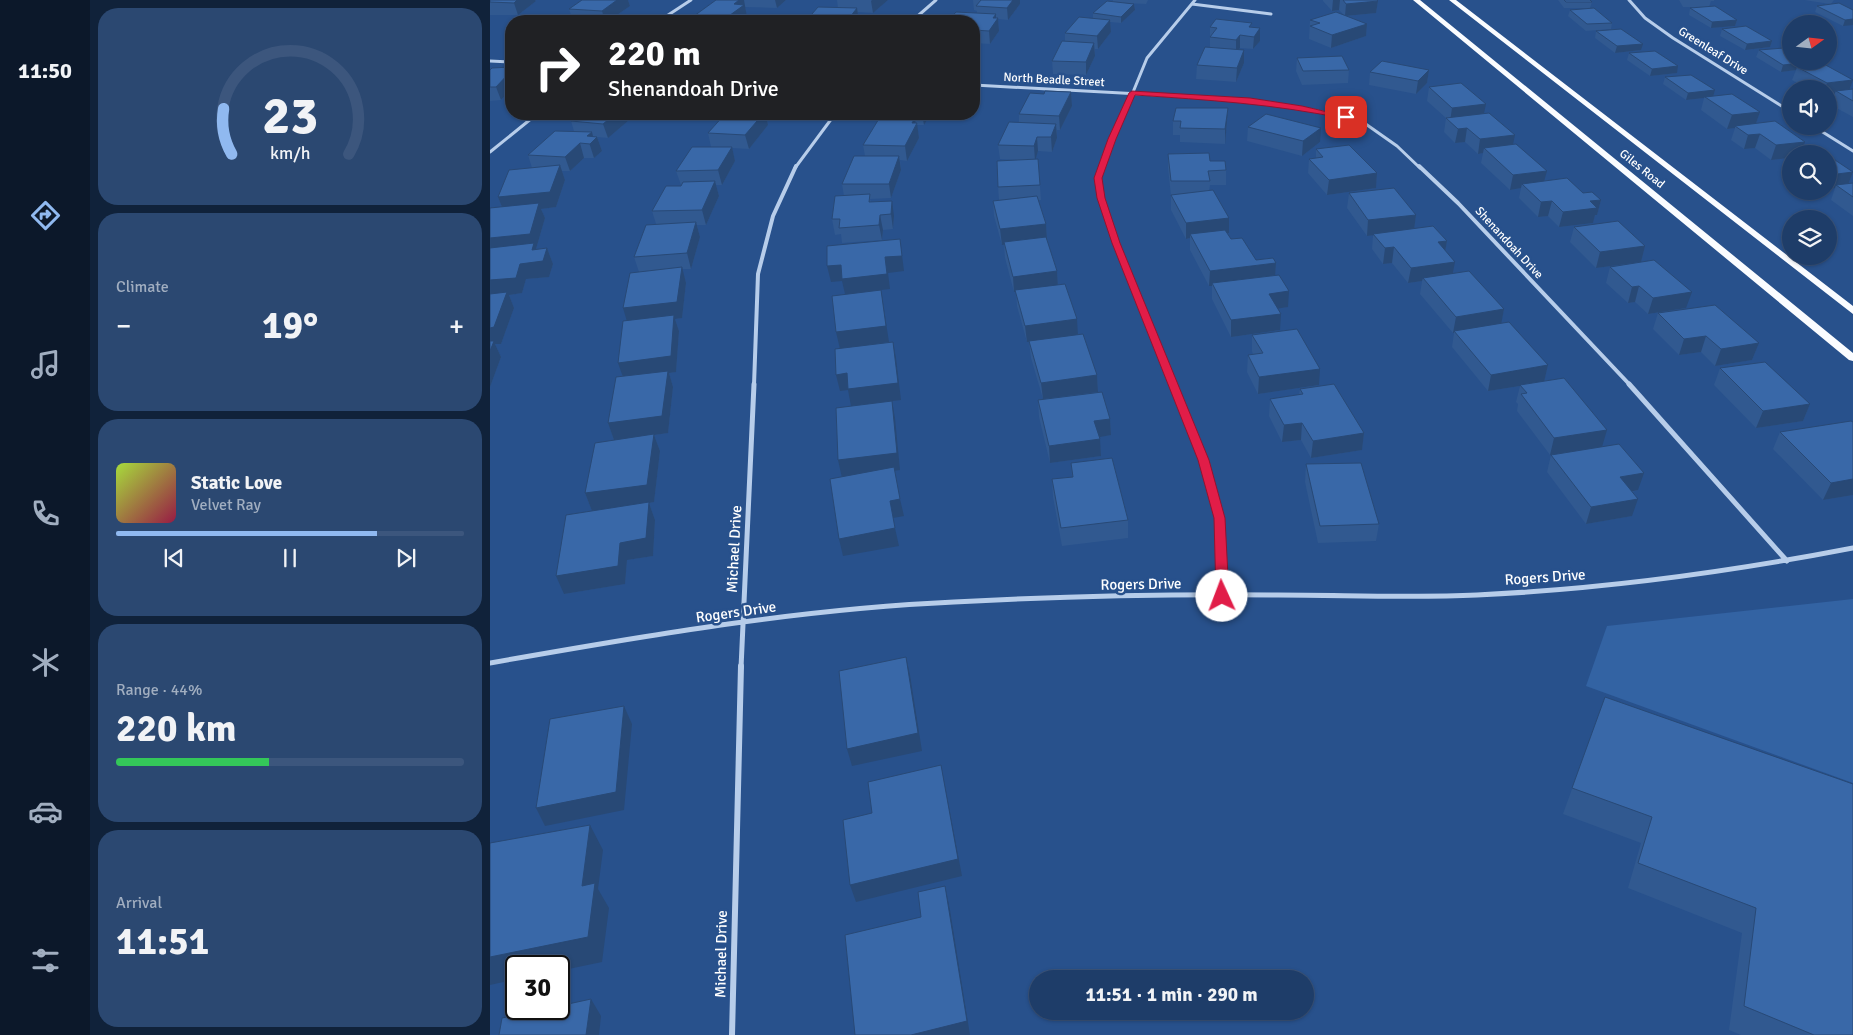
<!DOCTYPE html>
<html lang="en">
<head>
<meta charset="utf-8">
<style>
  :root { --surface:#1e3d69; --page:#2b4871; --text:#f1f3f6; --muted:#a1aec0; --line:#3c567d; --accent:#90b9f0 }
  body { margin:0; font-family:Signika,sans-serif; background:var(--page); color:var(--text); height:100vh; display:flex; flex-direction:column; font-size:19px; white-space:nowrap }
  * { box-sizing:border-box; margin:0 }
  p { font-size:16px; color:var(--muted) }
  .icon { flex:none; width:28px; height:28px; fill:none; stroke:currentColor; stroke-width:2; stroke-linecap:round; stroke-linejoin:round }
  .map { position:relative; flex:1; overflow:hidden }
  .details { display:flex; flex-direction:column; gap:8px; padding:8px; background:#10223a; width:400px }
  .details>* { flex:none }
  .guide { position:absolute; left:15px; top:15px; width:475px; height:105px; border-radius:20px; box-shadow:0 1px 4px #0004,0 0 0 1px var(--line); background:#202124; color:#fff; overflow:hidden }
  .needle { width:32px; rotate:75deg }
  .buttons { position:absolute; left:1292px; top:15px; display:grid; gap:10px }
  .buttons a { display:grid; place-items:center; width:55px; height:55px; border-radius:50%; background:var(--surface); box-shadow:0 1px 4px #0004,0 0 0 1px var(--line); font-size:25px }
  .speed { position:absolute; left:15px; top:955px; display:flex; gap:10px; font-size:25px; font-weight:700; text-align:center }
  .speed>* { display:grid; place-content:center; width:65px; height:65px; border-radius:50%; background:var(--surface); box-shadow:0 1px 4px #0004,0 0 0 1px var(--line); line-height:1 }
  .speed .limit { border:2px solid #111; border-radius:8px; background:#fff; color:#111 }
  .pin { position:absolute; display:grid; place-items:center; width:42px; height:42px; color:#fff; margin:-21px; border-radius:10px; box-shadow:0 2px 8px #0006 }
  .me { position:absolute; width:55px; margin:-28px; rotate:358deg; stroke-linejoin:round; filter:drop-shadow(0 0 4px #0008) }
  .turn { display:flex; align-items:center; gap:18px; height:105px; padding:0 20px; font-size:22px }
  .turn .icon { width:65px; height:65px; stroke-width:2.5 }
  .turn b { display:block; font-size:35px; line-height:42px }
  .big { font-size:38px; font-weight:700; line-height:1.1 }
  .details .tile { flex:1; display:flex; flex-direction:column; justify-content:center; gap:8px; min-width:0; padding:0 18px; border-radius:20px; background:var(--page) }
  .details .dial { align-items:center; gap:0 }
  .dial svg { height:130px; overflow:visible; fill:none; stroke:var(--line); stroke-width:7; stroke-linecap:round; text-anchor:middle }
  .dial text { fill:var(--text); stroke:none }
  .song { display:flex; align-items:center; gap:15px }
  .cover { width:60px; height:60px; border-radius:8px; background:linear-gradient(135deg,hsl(80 70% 55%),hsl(340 70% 35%)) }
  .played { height:5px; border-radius:2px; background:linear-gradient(90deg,var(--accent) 75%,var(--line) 75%) }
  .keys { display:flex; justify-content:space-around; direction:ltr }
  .heat { display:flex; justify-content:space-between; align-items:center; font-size:28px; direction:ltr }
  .charge { height:8px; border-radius:4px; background:linear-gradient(90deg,#34c759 44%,var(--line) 0) }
  .trip { position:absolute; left:539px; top:970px; width:285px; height:50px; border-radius:25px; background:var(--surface); box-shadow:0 1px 4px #0004,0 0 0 1px var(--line); font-weight:700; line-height:50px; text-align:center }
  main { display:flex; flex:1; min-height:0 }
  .tabs { display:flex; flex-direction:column; width:90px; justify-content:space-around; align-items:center; background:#0c182a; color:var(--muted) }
  .tabs .icon { width:35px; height:35px }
  .tabs .active { color:var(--accent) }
  .tabs b { font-size:22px; color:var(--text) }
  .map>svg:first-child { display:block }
</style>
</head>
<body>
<main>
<nav class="tabs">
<b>11:50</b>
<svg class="icon active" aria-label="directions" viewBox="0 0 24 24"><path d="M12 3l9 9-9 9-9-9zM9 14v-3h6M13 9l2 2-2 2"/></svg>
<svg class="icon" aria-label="music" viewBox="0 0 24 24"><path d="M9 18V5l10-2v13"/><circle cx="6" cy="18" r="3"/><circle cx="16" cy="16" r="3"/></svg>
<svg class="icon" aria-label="phone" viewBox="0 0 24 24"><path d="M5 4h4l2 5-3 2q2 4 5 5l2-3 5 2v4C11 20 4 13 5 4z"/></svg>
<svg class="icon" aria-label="climate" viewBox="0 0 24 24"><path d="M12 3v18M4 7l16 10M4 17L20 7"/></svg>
<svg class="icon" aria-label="car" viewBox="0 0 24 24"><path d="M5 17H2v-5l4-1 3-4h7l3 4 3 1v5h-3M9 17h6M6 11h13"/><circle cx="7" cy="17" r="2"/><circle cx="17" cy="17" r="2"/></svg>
<svg class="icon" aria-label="filters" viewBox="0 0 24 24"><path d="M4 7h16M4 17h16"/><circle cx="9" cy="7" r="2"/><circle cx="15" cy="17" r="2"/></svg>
</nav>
<section class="details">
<div class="tile dial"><svg viewBox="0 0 100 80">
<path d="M14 69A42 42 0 1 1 86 69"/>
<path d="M14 69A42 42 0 0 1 9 41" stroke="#90b9f0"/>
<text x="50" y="56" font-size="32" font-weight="700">23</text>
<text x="50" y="72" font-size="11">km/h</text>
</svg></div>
<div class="tile"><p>Climate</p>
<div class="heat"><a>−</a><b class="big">19°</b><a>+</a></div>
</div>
<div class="tile">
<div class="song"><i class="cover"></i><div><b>Static Love</b><p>Velvet Ray</p></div></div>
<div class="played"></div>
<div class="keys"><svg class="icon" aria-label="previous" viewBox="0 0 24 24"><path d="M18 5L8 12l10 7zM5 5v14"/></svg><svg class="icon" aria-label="pause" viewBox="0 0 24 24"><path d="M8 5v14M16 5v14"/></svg><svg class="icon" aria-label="next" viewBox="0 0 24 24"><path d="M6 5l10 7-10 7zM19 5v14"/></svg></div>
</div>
<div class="tile"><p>Range · 44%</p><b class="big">220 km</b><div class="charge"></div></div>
<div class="tile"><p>Arrival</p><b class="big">11:51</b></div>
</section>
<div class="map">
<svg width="1363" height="1035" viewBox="0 0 1363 1035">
  <rect width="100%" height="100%" fill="#28518c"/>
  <path fill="#3363a3" d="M1363,599V783L1096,686L1117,626Z"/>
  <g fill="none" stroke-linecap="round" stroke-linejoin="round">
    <path stroke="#b7cdea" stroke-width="3" d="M1139,0L1155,18L1183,38L1301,112
      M702,4L781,14
      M169,21L201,0
      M422,21L446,0
      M0,61L21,62
      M484,85L760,100L812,108L870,120L907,146L930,168
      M1323,126L1363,151
      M0,152L47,114
      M305,168L345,114
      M612,168L657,58L705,0"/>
    <path stroke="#b7cdea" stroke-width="4" d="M612,166L608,178L611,198L626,243L683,385
      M929,166L968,203L1140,385
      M264,385L268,274L283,216L306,166"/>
    <path stroke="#b7cdea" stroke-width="5" d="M682,384L713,460L729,518L733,595
      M1139,384L1297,561
      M0,663C153,636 308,609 464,602C572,596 680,594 788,595C854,595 921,598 987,595C1114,589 1239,572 1363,548
      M251,668L264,384"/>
    <path stroke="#b7cdea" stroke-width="6" d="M242,1035L251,666"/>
    <path fill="#fafcff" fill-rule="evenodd" d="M923,0H930L1363,353V361L1359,360Z
      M959,0H966L1363,306V314Z"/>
  </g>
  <path fill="#315990" d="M0,0H45L46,1L28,15H0Z
    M92,0H138L140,6L118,21H57L82,18L79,9Z
    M226,0H296L287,8L255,7L257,17L252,21H205L204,16Z
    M347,0H398L383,13L368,12L369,21L348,8Z
    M483,0H530V4L518,20L508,19L509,31L500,44L484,43V21L487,13V11L484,10Z
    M623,0H658L656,4L635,3L644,4L645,10L631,23L620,22L621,32L608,49H605V56L596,75L563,74L562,61L575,41V33L603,18V13L623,1Z
    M833,0H887L888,1L886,13L856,16L877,24L876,36L841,48L819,39L820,20L854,15L849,10L842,11L833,1Z
    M1068,0H1100L1102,2L1100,8H1074Z
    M1189,0H1224V1H1221L1219,7L1247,20L1245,26L1221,28L1199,15L1200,8L1212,7H1193Z
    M1314,0H1344L1341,4L1363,10L1353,26L1325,12L1327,6L1340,4Z
    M1080,10L1122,23L1121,29L1096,31L1078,16Z
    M720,27H762L770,41L763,49L750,48L748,50H754V63L746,82L706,79L707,65L720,48Z
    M1232,29L1282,41L1280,47L1255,50L1230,36Z
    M1106,31L1151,50L1125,53L1105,38Z
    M1269,50L1319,65L1359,89H1363V117L1341,105L1344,95L1339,89H1318L1302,80L1306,70L1291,72L1266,57Z
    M1139,53L1187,73L1160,76L1137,60Z
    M807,58L859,70L858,83L812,85L806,71Z
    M21,67V89L11,100L0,101V70Z
    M939,70L937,83L926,94L879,85L880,72Z
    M1175,77L1225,90L1223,96L1270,112L1266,123L1301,154V173L1294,169L1298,158L1281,160L1265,148L1254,149L1241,140L1245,128L1237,129L1211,110L1214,98L1196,100L1173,84Z
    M939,87L994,114L1023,145L1054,181L1093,193L1111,200L1107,215H1105L1103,223L1069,227L1058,216L1048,217L1029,198L1031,188L1020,190L991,163L993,153L988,154L975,142L965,143L954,132L956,118L937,101Z
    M581,92L582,106L570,130H567V138L562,152L548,151L545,159H548L551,200H548L556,224L557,240L567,271L568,285L588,335L607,375L608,392L553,399L541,358L539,342H537L527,306L526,292H524L515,258L514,245H512L504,216L503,201L509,200L508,187L527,160L510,159L508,145L529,122V114L554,94Z
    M738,108L737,121L735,144L690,142V135H683V121Z
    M89,114H144L145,115L118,138L107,137L112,151L104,158H94L80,171H72L75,180L66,207L51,209L55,218L46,249L57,248L63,264L59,277L36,279L32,293L19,295L24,308L11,344H5L11,357L0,387V351L12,207L8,197L42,168L38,155L84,131L81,121L89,115Z
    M235,114H287L285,116H277L278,125L259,149L242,148L245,161L232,185H226L229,196L216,225H207L210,237L201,269H192L196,283L192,318L185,319L189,331L186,372L179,373L183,387L178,433L164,435L170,451L164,502L159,503L165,520L163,556L137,560L135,584L74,594L132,507L102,511L95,493L124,440L118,423L132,376L137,321L149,272L144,257L166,224L162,211L191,185L186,171L221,147L218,133Z
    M393,114H441L434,125H427L429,138L417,161L410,160L411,170L401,198L380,199L381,202L404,216L403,229L393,230L392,240L352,243L351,234L345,235L342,219L354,196L352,184L375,156L373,145L394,118Z
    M758,127L830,142L812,156L757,141Z
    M826,149L887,173L886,188L837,195L818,173L819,159L826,158Z
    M678,154L720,161L736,170V185H720L719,191L739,233L737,234L741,239L766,260L786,263L785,276L798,307L788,308L790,330L741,337L722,299V286H719L700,250V238L696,239L681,210V196L678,168Z
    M1363,172L1358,184L1363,183V216L1341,200L1345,188L1339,189Z
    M859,193L926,215L924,229L957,241L955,251L963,273L1014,309L1011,323L1058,365L1054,381L1112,447L1148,490L1142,492V516L1096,524L1057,472L1061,455L1111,447L1060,455L1027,411L1028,404L1026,402L1030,386L998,391L962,347L964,333H963L930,294L932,281L918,283L902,263L893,264L882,249L883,235L877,236L857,208Z
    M1084,227L1155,246L1151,262L1106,268L1080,242Z
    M1120,267L1196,308L1158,314L1145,302L1138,303L1116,283Z
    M1168,313L1269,343L1262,360L1225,366L1211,352L1189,355L1163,329Z
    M762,335L829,385L768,394L757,372L758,355H763L762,351Z
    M1230,368L1320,404L1313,421L1266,428L1224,385Z
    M810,389L874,433L872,450L821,458L811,440L792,442L779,416L780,399L809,395Z
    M548,400L620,419L621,435L609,437L611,456L560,463L549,417Z
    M1290,432L1363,495L1333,500L1283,449Z
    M581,463L638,520V538L572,546L563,497L562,479L582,477Z
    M816,464L889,524L886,541L828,543L815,482Z
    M1115,697L1363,1035H1251L1239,1030L1252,933L1138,888L1151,843L1073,814Z"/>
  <path fill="#284976" d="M27,0H45L46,1L28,15L24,3Z
    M127,0H138L140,6L118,21H115L112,11Z
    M249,0H254L257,17L252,21H237L236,18L244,4Z
    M285,0H296L287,8Z
    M382,0H398L383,13L381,1Z
    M523,0H530V4L518,20L517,8Z
    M843,0H850L849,10L842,11Z
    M888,1L886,13L855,16L856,4Z
    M644,4L645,10L631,23V17Z
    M367,8L369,21H357Z
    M506,14V20L508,18L509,31L500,44L499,31L503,18Z
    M1363,19V25L1353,26L1355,20Z
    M620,20L621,32L608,49L607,36Z
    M1247,20L1245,26L1221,28L1222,22Z
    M877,24L876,36L841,48L842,35Z
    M770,28V41L763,49L764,37Z
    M750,35V48L746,53V40Z
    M1282,41L1280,47L1255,50L1257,44Z
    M604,43L605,56L596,75V62Z
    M1153,44L1151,50L1125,53L1127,46Z
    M754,50V63L746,82L747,68Z
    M1319,62L1317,69L1307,67L1306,70L1291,72L1293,65Z
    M1188,66L1187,73L1160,76L1162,69Z
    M939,70L937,83L926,94L928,81Z
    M21,71V89L11,100L6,87Z
    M1363,80L1358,93L1346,91L1344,95L1339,96V89H1335L1337,83Z
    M1225,90L1223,97H1215L1214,98L1196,100L1198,93Z
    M581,92L582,106L570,130L569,116Z
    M996,104L993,118L960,122L962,108Z
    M738,108L737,121L735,144V129Z
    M1270,112L1265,126H1245V128L1237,129L1242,115Z
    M125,114H144L145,115L118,138L113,124Z
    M273,114H276L278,125L259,149L255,135Z
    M432,114H441L434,125Z
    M425,118L426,126L427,123L429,138L417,161L415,146L422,123Z
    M566,124L567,138L562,152L561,137Z
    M831,128L830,142L812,156L813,141Z
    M977,128L975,142L965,143L968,129Z
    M102,132L104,140L107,137L112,151L104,158L97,136Z
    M1270,134L1265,148L1254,149L1258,135Z
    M1025,135L1022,149L994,148L993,153L988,154L990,139Z
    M547,137L548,151L545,161L544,146Z
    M1315,142L1311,154H1299L1298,158L1281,160L1286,145Z
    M90,143L94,158L80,171L75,157Z
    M242,147L245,161L232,185L228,170Z
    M409,156L411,170L401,198L399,184Z
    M70,165L75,180L66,207L51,209L55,218L46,249L50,259L57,248L63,264L59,277L36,279L32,293L19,295L24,308L11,344H5L11,357L0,387V238L14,212L8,197Z
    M1057,171L1053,185L1032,184L1031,188L1020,190L1023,175Z
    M1363,172L1357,187L1346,185L1345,188L1339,189V175Z
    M887,173L886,188L837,195L839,180Z
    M225,181L229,196L216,225L212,210Z
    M1111,200L1107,215H1105L1103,223L1069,227L1073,212L1100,201Z
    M402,201L404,216L403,229L401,214Z
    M1062,201L1058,216L1048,217L1051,202Z
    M390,215L393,230L392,240L389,225Z
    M926,215L924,230L877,236L878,220Z
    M739,218V233L702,238L700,234V238L696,239V223Z
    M206,222L210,237L201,269L197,253Z
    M556,224L557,240L512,245L510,229Z
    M410,239L414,271L398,273L400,289L391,290L399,342L350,349L346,332L355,294L352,281L341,282L337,266Z
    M957,241L954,257L948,242Z
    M1155,246L1151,262L1106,268L1110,252Z
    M904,247L902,263L893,264L895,248Z
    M965,262L962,277L933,278L932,281L918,283L921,268Z
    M786,263L785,278L722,283V286H719L720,271Z
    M192,267L196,283L192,318L185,319L189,331L186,372L179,373L183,387L178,433L164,435L170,451L164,502L159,503L165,520L163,556L137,560L135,584L74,594L66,576L130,543L159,503L102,511L95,493L124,440L118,423L134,380L128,363L138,325L133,308Z
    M567,271L568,287L525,290L526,292H524L523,277Z
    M1149,286L1145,302L1138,303L1142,287Z
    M799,291L798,307L778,310L779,294Z
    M1202,292L1196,308L1158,314L1163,298Z
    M1014,309L1011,325L964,331V333H963L966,317Z
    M791,314L790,330L741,337V320Z
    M587,319L588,336L537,342L535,326Z
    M1216,336L1211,352L1189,355L1194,339Z
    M403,342L406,358L411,400L361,406L358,390L350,391L346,375Z
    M1269,343L1262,360L1225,366L1231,349Z
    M1058,365L1054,382L998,391L1001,375Z
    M830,369L829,385L768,394L769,377Z
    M607,375L608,392L553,399L551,383Z
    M402,401L405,418L410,470L352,478L348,460Z
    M1320,404L1313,421L1266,428L1273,411Z
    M620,419L621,435L605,438L604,421Z
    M812,423L811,440L792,442L794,425Z
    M1117,430L1112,447L1060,455L1064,438Z
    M874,433L872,450L821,458L823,441Z
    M610,439L611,456L560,463L559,446Z
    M1154,473L1148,490L1125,495L1130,477Z
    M1363,479V495L1333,500L1341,483Z
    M410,499L414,516L403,518L400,501Z
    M1148,499L1142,516L1096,524L1101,507Z
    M405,528L409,546L353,556L349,539Z
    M416,657L420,675L432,751L362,766L357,749Z
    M134,706L142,724L134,810L55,826L46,808Z
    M451,765L472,876L366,902L360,885Z
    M100,825L113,850L108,889L119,908L112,962L69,971V966H26V979L0,985V957L92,886Z
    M455,886L460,910L480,1035H421Z
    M101,999L111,1016L109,1035H96Z"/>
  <path fill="#3968a8" stroke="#284976" d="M0,0H27L24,3L0,2Z
    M92,0H127L112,11L79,9Z
    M226,0H249L244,4L254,5L236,18L204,16Z
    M491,0H523L517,8L486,6Z
    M853,0H887L888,1L856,4Z
    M1074,0H1100L1102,2H1076Z
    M617,1L644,4L631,17L603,13Z
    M1349,3L1363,10V19L1355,20L1327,6Z
    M1225,6L1247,20L1222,22L1200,8Z
    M328,7L367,8L357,21H316Z
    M1104,8L1122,23L1097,24L1080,10Z
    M466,12L506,14L503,18H508L499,31L484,30V21H458Z
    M846,12L877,24L842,35L820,26L830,23L820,20Z
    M64,17L96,19L92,21H57Z
    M589,17L620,20L607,36L575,33Z
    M726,19L762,23L759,27L770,28L764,37L750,35L746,40L720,37L727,28L720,27Z
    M1256,26L1282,41L1257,44L1232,29Z
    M1131,29L1153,44L1127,46L1106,31Z
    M572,41L604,43L596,62L562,61Z
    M715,47L754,50L747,68L707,65Z
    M1294,48L1301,52V61H1317L1319,62L1293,65L1269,50Z
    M1165,51L1188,66L1162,69L1139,53Z
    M852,56L859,70L813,71L807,58Z
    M892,61L939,70L928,81L880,72Z
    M1332,63L1363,80L1337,83L1307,67Z
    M21,67V71L6,87H0V70L2,68Z
    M1201,75L1225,90L1198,93L1175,77Z
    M971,83L996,104L962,108L939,87Z
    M1363,89V101L1346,91Z
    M555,91L581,92L569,116L529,114L540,93L554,94Z
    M1242,94L1270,112L1242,115L1215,97Z
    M686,108H738L735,129L690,128L691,121H683Z
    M999,113L1025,135L990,139L977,128L968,129L956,118Z
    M90,114H125L113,124L81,121Z
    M235,114H273L255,135L218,133Z
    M776,114L831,128L813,141L758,127Z
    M390,117L425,118L422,123H427L415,146L373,145Z
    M1285,121L1315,142L1286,145L1270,134L1258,135L1245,126Z
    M519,122L566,124L561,137H547L544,146L508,145Z
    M65,131L102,132L97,136L107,137L100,144L90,143L75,157L38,155Z
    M1026,144L1057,171L1023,175L994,148Z
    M859,145L887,173L839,180L819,159L833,157L826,149Z
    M202,147H242L228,170L186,171Z
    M1329,150L1335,154H1303Z
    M719,153L720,161H735L736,170L718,171L720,181H681L678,154Z
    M364,156H409L399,184H352Z
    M1339,156L1363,172L1339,175Z
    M548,159L550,185L508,187L507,161Z
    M70,165L60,192L8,197L19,170Z
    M1077,178L1093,193L1102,192L1111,200L1100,201L1107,208L1073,212L1062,201L1051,202L1032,184Z
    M225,181L212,210L162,211L176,186H191L193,182Z
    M1363,183V197L1346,185Z
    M904,188L926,215L878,220L859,193Z
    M723,190L739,218L696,223L681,195Z
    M380,194L379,202L402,201L401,214L390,215L389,225L349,228L350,219H342L345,196Z
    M547,196L556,224L510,229L503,201Z
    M49,203L40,234L0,238V208Z
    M1128,221L1155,246L1110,252L1084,227Z
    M206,222L197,253L144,257L156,225Z
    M943,226L957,241L948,242L965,262L921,268L904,247L895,248L883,234Z
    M735,230L741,239L752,238L766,260L783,258L786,263L720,271L700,234Z
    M556,237L567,271L523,277L514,242Z
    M410,239L412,256L395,257L397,274L352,279L351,265L337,266V246Z
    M44,243L42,250L57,248L53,261L30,264L26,278L0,280V248Z
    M1164,260L1202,292L1163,298L1149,286L1142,287L1120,267Z
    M192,267L187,302L133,308L140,273Z
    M979,271L1014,309L966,317L933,278Z
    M789,275L799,291L779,294L791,314L741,320L722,283Z
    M575,284L587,319L535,326L525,290Z
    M391,290L396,326L346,332L342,296Z
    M17,292L4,327L0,328V294Z
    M1225,305L1269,343L1231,349L1216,336L1194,339L1168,313Z
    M184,315L181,356L128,363L133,321Z
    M1019,322L1058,365L1001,375L964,331Z
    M807,329L830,369L769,377L758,355L773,353L762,335Z
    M593,334L607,375L551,383L539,341Z
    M0,341H4L0,351Z
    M403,342L408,383L358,389L357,373L346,375L345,349Z
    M1275,362L1320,404L1273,411L1230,368Z
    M178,371L172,416L118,423L126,377Z
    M1074,378L1117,430L1064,438L1031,394L1037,393L1030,385Z
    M844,384L874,433L823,441L812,423L794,425L780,399L813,394L810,389Z
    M612,392L620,419L604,421L610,439L559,446L548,400Z
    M402,401L407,453L348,460L346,408Z
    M1361,421L1363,422V479L1341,483L1290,432Z
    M164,434L157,485L95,493L105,443Z
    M1129,444L1154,473L1130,477L1148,499L1101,507L1061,455Z
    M622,458L638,520L571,528L562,479L583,477L581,463Z
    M871,463L889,524L830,526L816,464Z
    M404,467L410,499L400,501L405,528L349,539L340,479Z
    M159,502L156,538L130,543L128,566L66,576L76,515Z
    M416,657L428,733L357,749L349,671Z
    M1115,697L1363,784V1035H1324L1254,1006L1266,908L1148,863L1162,817L1082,788Z
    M134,706L126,792L46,808L60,719Z
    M451,765L468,859L360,885L353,820L382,813L378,782Z
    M100,825L92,886L105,883L98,937L0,957V843Z
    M455,886L477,1021L421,1035H365L355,935L431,917L428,892Z
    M101,999L96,1035H9L12,1018L55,1009H69V1006Z"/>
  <path fill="#e11d48" stroke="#92132f" d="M642,91L760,98L812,106L859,117L856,119C784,104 718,100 645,95L626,139L612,178L615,198L630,243L719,460L735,518L739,596L732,600L726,596L724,518L708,460L622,243L607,198L604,178L618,139L639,93Z"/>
  <g text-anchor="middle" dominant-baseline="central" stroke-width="5" stroke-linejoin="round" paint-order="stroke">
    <g font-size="12" fill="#fff" stroke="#28518c">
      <text transform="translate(1223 51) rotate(32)">Greenleaf Drive</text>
      <text transform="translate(564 80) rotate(3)">North Beadle Street</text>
      <text transform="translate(1152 169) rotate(39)">Giles Road</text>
      <text transform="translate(1019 243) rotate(47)">Shenandoah Drive</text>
    </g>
    <g font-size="15" fill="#fff" stroke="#28518c">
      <text transform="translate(244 549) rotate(-87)">Michael Drive</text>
      <text transform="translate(1055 577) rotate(-4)">Rogers Drive</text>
      <text transform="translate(651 584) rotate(-1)">Rogers Drive</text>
      <text transform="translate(246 612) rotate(-8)">Rogers Drive</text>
      <text transform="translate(231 954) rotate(-89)">Michael Drive</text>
    </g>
  </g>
</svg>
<div class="buttons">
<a><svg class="needle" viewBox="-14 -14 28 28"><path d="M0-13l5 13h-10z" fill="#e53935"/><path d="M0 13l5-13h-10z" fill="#a1aec0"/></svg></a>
<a><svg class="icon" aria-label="sound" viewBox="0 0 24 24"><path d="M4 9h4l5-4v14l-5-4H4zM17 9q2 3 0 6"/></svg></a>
<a><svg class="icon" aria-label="search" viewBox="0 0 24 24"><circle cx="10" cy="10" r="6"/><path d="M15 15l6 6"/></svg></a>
<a><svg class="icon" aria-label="layers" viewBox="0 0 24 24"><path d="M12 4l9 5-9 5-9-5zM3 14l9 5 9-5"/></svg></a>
</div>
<div class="speed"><div class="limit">30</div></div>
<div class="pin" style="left:856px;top:117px;background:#d93025"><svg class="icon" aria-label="arrive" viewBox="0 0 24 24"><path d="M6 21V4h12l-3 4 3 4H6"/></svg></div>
<svg class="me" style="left:732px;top:596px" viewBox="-20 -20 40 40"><circle r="19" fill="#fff"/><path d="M0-13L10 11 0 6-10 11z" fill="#e11d48"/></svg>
<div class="trip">11:51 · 1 min · 290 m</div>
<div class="guide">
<div class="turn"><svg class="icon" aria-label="right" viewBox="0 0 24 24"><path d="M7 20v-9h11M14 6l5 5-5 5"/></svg><div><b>220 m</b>Shenandoah Drive</div></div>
</div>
</div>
</main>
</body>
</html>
